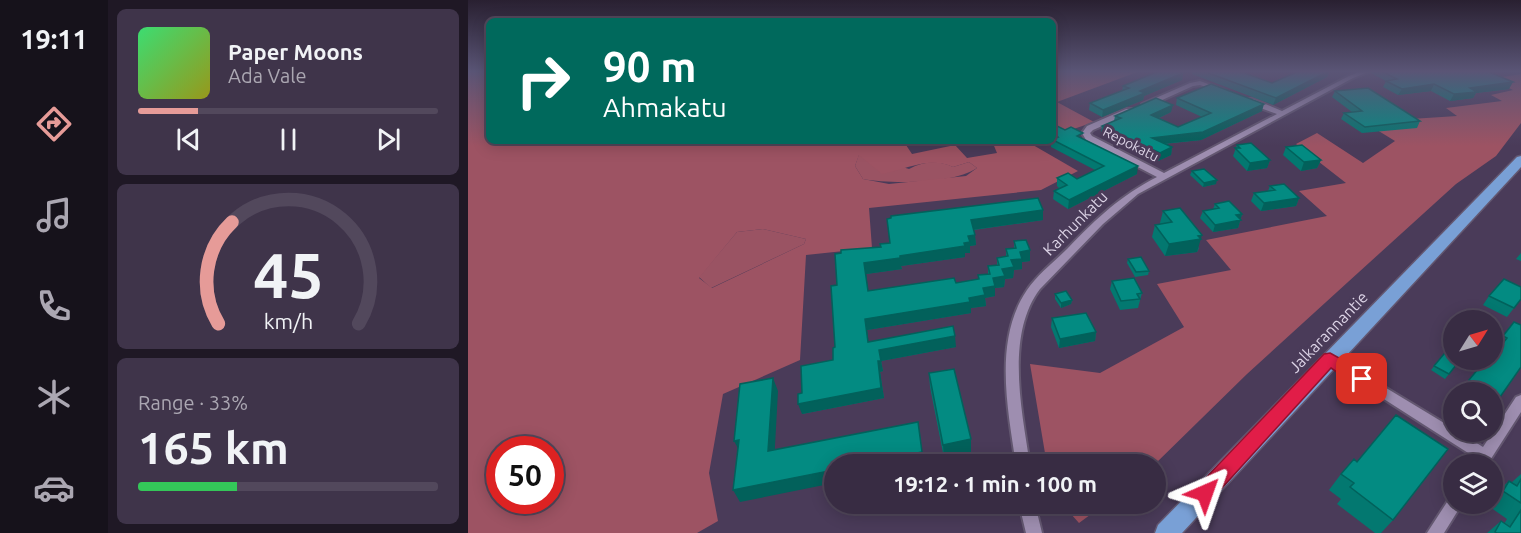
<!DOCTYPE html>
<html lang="en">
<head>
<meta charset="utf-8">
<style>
  :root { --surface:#382c43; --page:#3f344a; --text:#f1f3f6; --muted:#aba7b2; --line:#52485c; --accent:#e69b98 }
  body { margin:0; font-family:Ubuntu,sans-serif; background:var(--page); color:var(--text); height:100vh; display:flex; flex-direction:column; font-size:22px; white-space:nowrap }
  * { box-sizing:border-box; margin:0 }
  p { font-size:20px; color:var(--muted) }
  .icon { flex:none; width:33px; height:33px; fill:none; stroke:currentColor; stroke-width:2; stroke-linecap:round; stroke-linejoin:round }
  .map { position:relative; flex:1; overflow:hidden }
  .details { display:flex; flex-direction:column; gap:9px; padding:9px; background:#1f1825; width:360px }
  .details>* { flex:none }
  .top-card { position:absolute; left:18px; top:18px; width:570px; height:126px; border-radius:9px; box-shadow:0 3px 15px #0003,0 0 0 2px var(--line); background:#00695c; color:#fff; overflow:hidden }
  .needle { width:39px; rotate:53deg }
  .fabs { position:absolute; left:975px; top:310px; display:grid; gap:12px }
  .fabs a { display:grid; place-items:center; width:60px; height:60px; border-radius:50%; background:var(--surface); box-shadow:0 3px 15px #0003,0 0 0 2px var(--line); font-size:30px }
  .speed { position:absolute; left:18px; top:436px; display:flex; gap:12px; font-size:30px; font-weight:700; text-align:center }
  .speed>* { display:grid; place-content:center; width:78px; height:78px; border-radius:50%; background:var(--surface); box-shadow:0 3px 15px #0003,0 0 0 2px var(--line); line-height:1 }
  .speed .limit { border:9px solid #d22; background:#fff; color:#111 }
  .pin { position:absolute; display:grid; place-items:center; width:51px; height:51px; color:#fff; margin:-26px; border-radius:12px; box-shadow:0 3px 9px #0006 }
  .me { position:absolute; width:66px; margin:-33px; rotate:43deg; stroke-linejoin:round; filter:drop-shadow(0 0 4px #0008) }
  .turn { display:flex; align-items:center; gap:21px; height:126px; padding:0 18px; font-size:27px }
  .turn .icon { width:78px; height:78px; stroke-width:2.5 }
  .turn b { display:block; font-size:42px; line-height:51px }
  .big { font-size:45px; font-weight:700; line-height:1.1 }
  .details .widget { flex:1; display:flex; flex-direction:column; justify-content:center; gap:9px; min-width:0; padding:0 21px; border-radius:9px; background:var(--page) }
  .details .dial { align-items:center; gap:0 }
  .dial svg { height:156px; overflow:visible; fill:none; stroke:var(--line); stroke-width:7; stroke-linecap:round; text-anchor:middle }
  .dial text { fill:var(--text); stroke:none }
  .song { display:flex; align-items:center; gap:18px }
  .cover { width:72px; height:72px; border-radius:9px; background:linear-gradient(135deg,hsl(140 70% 55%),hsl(60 70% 35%)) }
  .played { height:6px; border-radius:3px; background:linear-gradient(90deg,var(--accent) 20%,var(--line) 20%) }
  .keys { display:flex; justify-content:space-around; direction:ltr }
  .charge { height:9px; border-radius:4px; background:linear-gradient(90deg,#34c759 33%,var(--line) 0) }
  .trip { position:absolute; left:356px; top:454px; width:342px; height:60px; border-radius:30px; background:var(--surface); box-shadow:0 3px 15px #0003,0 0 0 2px var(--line); font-weight:700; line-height:60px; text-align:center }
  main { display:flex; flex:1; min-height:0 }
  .tab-bar { display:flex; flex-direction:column; width:108px; justify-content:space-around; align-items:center; background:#16121b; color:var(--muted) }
  .tab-bar .icon { width:42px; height:42px }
  .tab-bar .selected { color:var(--accent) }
  .tab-bar b { font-size:27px; color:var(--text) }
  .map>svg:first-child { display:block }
</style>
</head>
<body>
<main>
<nav class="tab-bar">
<b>19:11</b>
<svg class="icon selected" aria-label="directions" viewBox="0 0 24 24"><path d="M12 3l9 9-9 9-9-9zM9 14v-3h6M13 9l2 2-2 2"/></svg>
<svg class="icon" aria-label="music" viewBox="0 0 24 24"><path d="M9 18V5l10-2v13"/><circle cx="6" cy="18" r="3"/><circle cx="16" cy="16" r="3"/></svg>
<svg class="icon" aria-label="phone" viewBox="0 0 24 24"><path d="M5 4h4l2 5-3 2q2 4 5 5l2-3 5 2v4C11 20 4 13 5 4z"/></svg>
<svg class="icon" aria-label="climate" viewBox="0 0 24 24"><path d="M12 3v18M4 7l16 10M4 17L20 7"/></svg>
<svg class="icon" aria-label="car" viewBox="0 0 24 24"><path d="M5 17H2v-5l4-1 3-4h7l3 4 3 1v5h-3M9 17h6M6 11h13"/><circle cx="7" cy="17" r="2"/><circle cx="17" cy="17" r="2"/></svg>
</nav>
<section class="details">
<div class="widget">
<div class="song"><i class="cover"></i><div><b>Paper Moons</b><p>Ada Vale</p></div></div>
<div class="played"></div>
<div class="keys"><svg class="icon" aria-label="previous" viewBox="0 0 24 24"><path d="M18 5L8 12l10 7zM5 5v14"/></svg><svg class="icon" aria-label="pause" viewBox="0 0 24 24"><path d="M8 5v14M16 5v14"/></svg><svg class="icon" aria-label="next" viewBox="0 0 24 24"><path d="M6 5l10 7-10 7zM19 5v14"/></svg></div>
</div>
<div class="widget dial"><svg viewBox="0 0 100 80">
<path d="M14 69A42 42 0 1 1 86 69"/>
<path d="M14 69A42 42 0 0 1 21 17" stroke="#e69b98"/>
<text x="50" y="56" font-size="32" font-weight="700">45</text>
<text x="50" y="72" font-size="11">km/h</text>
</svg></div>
<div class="widget"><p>Range · 33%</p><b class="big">165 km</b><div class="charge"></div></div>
</section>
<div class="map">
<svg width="1053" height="533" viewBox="0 0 1053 533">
  <rect width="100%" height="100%" fill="#4a3b59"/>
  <path fill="#9a5363" d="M391,154L441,169C456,161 470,160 485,167L501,162L509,168C486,184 423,184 395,179L387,166Z
    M295,229L338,239L336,244L243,288L231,277L269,232Z"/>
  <path fill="#9d5363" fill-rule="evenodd" d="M0,71H21V141H431L436,142L444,154L487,145L499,158L529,153L524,141H574L565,145L610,171L573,190L401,208L404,248L338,255L332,360L255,394L241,473L250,521L229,533H0ZM391,155L414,174C439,169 461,156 485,167L501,162L509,168L498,176L421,184L395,179L387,166ZM295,229L338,239L336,244L244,288L231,278L269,232ZM32,450H82V501H32Z
    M585,71H672L589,102L626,122L585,136Z
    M1053,74V123L1028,156L988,184L880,282L779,374L686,465H579L562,364L632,373L716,327L689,284L763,270L738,240L859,216L831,191L878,183L828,144L849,133L895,163L927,141L896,122L989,116L978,108L1034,101L1023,95L1045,90L1022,79Z
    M594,504H637L611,523Z"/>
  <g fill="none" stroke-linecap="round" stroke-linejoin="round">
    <defs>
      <path id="minor" d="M894,71H903L885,78L670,194L635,224L572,289C537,335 554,412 562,465H548C540,410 525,340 559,290C570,274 587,261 600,248C630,217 652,196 689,177L618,140L614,133L619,126L658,109H664V113L625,130L622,133L624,136L696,173L809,114L779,103V99H785L814,111L881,76Z
        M732,81L756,90L753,92L732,85L725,86L681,106L674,104L722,83Z
        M862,354L986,429V432H991L1015,447L1048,397L1053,395V412L1019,465H1004L1008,458L858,362L856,359L858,356Z
        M986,497V504H994L976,533H959L981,499Z
        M551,504H567L574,533H558Z"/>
      <path id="major" d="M1053,156V167L714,533H687L690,525L1049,157Z"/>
    </defs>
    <use href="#minor" stroke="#635770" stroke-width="4"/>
    <use href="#major" stroke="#635770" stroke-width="3"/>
    <use href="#minor" fill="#9e8eb0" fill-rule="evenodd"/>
    <use href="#major" fill="#79a0d6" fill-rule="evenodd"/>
  </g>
  <path fill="#037870" d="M725,71H771L804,83L862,71L859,77L805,105L724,74Z
    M904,71H1019L1041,89L1008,93L1005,98L982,101L963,91L930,95L915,87L918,81L903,73Z
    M715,73L714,80L676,96L675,100L634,117L621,110L622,103L654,91L655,86Z
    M867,91L952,121L949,128L894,133L873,119L876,113L884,112L864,97Z
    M709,98L794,111L733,140L696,144L704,147L703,155L690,161L633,133L634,126L646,121L647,116L703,112L691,118L710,127L734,117L708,105Z
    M585,124L615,139L669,174L600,209L585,199L586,191L591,188L589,186V178L609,179L627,170L583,147V141H585Z
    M769,145L802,160L799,168L779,171L765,156Z
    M818,147L853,160L849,168L833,171L815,155Z
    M724,171L748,184L735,187L722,175Z
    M802,186L831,198L828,206L793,211L783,201L786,193L800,191Z
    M747,204L774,214L770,228L745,232L732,218L735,211L745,209Z
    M575,210V220L506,230L508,245L502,246V253H497V257L433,266L434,269L398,274L400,291L488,283L511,279L510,275L520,274V266L529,265V258L538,256V249L546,248V241L562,250V261L554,262V269L546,270L545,278L537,279L536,287L527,288V296L517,298L518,306L503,308V313L399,330L400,341L488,347L413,361L415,371L412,372L416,398L334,414V393L365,360L367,347L369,285L413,247L422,243Z
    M695,211L731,248L729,252L697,256L684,237L687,225L692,224V223Z
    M1053,253V261L1048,259Z
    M660,259L681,271L680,275L667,277L659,263Z
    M644,281L674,293L670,308L652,310L642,289Z
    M587,294L604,300L603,304L593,308L587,299Z
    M1021,296L1053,299L1039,317L1015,305Z
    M584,318L628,332L627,341L591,348L583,327Z
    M1046,322L1032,397L1024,405V393H990L1015,363L1018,365L1021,360H1024V356L1028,351L1024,349Z
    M986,342L992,360L977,379L963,370Z
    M461,373L503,452L476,458L462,387Z
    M886,459L925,520L913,533H907L869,504L873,499L861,490L873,474Z
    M1053,474V533H1019L1033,521L1036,524L1039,519L1019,505L1020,504H1024V497L1026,495L1041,481L1043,483Z"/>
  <path fill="#02615b" d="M862,71L859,77L805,105L808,98Z
    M715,73L714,80L676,96L675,100L634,117L635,110L672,91Z
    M1045,82L1041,89L1008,93L1005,98L982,101L986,94L1002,88Z
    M966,84L963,91L930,95L934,89Z
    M796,104L794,111L733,140L682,145L684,138Z
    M705,105L703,112L682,122L683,115Z
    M704,147L703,155L690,161L692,153Z
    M802,160L799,168L779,171L782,163Z
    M853,160L849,168L833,171L836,162Z
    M670,166L669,174L600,209L601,200Z
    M749,180L748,184L735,187L736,183Z
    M831,198L828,206L793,211L796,203Z
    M575,210V220L503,230V220Z
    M774,214L770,228L745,232L747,225L768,215Z
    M507,235L508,245L502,246V253H497V257L433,266L434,269L398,274L402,302L396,263L496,243L500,236Z
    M734,235L729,252L697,256L701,244Z
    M562,250V261L554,262V269L546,270L545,278L537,279L536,287L527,288V296L517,298L518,306L503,308V313L399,330L402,352L397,319L501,298L515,288L552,252Z
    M604,300L603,304L593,308V303Z
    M628,332L627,341L591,348L592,339Z
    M487,336L488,347L413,361L415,371L412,372L416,398L334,414L330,404L410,361L411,350Z
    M305,378L310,391L306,464L300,451Z
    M450,422L456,465H390Z
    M503,439V452L476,458L475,445Z
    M271,440L273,454L266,441Z
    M366,470V483L272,502L265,490Z"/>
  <path fill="#038b82" stroke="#02615b" stroke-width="1.5" d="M691,71H710L715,73L672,91L677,93L635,110L622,103L661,88L655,86Z
    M735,71H771L804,83L831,71H861L808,98Z
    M913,71H1019L1045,82L1002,88L1009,92L986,94L966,84L934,89L918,81L929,79Z
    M743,84L796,104L735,132L684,138L704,147L692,153L634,126L653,118L647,116L688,98L705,105L683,115L710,127L743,113L709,98Z
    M900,88L952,121L897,127L876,113L894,111L867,91Z
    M585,124L597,130L603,127L615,133L609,136L670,166L601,200L586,191L599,185L589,178L600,173L609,179L636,166L585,140V139L590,137L585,134Z
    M783,143L802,160L782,163L767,148H772L769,145Z
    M834,145L853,160L836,162L818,147Z
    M736,169L749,180L736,183L724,171Z
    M816,184L831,198L796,203L786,193L807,190L802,186Z
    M570,198L575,210L503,220L507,235L500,236L502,242L496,243L497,246L432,256V258L396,263L400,291L486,278L488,283L511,279L510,275L522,274L520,266L531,265L529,258L540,256L538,249L548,248L546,241L558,240L562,250L552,252L554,259L543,260L546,267L534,269L537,276L525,278L527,286L515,288L517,295L501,298L502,302L397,319L400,342L485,326L487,336L411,350L413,361H410L413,388L330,404V394L334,393L333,366L365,360V348L367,347L363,286L369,285L367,254L373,253V250L413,247L412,244L422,243L419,219L423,218V216Z
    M761,201L774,214L768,215L773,220L747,225L735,211L751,208L747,204Z
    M712,208L734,235L730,236L733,239L701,244L687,225L704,222L695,211Z
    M673,257L681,271L668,272L660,259Z
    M666,278L674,293L669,294L672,299L653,301L644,281Z
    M1036,279L1053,287V299L1046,308L1021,296Z
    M598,291L604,300L593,303L587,294Z
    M618,313L628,332L592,339L584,318Z
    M1046,322L1053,325V367L1032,397L1001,380L1015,363L1018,365L1022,360H1024V357L1039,338L1035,336Z
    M986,342V360H992L981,374L966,366Z
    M486,369L503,439L475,445L461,373Z
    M305,378L300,451L450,422L454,452L390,465H366V470L265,490L271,440L266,441L272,384Z
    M928,415L980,449L925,520L882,487L886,483L873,474L886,459L889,462Z
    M1053,479V503L1035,491L1041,481L1049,486Z
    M1053,510V533H1029L1027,532L1033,521L1042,527Z"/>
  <linearGradient id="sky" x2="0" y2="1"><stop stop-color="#292031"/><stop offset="0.49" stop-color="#5a5576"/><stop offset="1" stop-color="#5a5576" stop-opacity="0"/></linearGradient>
  <rect width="1053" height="146" fill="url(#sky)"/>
  <path fill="#e11d48" stroke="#92132f" stroke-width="1.5" d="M862,353L900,374L902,379L900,384C887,388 874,375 863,368L744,499L737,502L730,499L727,493L730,486L856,354Z"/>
  <g text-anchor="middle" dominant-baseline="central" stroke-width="6" stroke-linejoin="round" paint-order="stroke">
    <g font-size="14" fill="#dbd2e5" stroke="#4a3b59">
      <text transform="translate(663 144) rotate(27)">Repokatu</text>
    </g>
    <g font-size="16" fill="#dbd2e5" stroke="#4a3b59">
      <text transform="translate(607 223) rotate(-45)">Karhunkatu</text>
      <text transform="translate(860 332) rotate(-46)">Jalkarannantie</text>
    </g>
  </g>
</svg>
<div class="fabs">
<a><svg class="needle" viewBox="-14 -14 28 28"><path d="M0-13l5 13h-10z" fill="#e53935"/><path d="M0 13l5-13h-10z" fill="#aba7b2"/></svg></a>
<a><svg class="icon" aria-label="search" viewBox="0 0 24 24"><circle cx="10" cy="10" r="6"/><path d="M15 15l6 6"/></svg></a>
<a><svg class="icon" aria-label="layers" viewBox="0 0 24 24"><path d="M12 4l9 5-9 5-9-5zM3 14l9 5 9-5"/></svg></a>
</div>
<div class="speed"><div class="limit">50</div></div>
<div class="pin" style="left:894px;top:379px;background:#d93025"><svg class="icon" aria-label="arrive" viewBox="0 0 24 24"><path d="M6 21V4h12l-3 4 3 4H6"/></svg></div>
<svg class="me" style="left:737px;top:493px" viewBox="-20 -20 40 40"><path d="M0-17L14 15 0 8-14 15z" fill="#e11d48" stroke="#fff" stroke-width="4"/></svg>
<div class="trip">19:12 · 1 min · 100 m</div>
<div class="top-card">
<div class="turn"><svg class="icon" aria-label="right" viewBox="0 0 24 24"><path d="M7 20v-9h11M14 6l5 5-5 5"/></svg><div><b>90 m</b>Ahmakatu</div></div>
</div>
</div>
</main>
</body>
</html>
